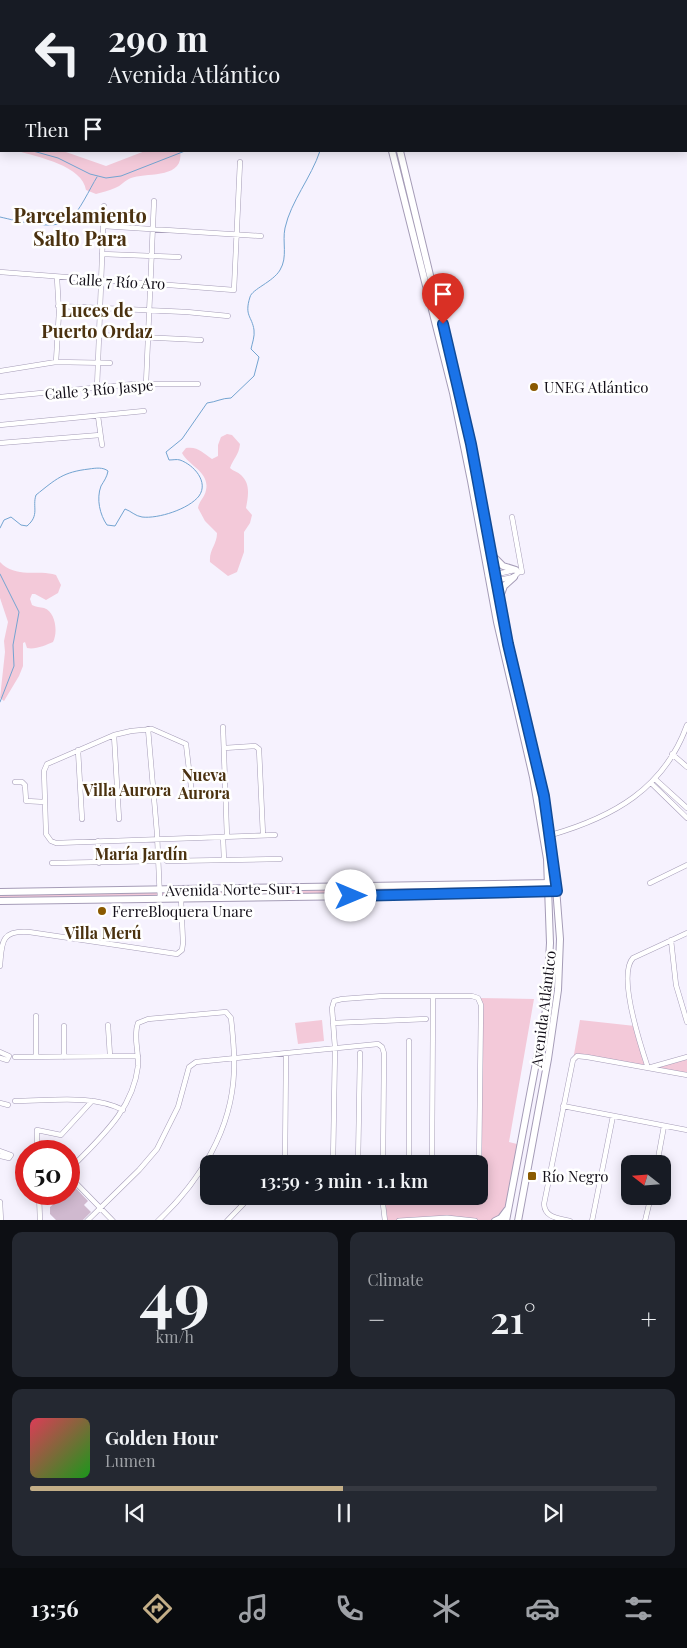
<!DOCTYPE html>
<html lang="en">
<head>
<meta charset="utf-8">
<style>
  :root { --surface:#171b24; --page:#242831; --text:#f1f3f6; --muted:#9ea1a6; --line:#363941; --accent:#c3ae87 }
  body { margin:0; font-family:"Playfair Display",serif; background:var(--page); color:var(--text); height:100vh; display:flex; flex-direction:column; font-size:19px; white-space:nowrap }
  * { box-sizing:border-box; margin:0 }
  p { font-size:16px; color:var(--muted) }
  .icon { flex:none; width:28px; height:28px; fill:none; stroke:currentColor; stroke-width:2; stroke-linecap:round; stroke-linejoin:round }
  .map { position:relative; height:1220px; overflow:hidden }
  .drawer { display:flex; flex-direction:column; gap:12px; padding:12px; background:#0d0f14; flex:1 }
  .drawer>* { flex:none }
  .hud { position:absolute; left:0px; top:0px; width:688px; height:152px; box-shadow:0 2px 12px #0003; background:#171b24; color:var(--text); overflow:hidden }
  .needle { width:32px; rotate:287deg }
  .tools { position:absolute; left:621px; top:1155px; display:grid; gap:10px }
  .tools a { display:grid; place-items:center; width:50px; height:50px; border-radius:10px; background:var(--surface); box-shadow:0 2px 12px #0003; font-size:25px }
  .speed { position:absolute; left:15px; top:1140px; display:flex; gap:10px; font-size:25px; font-weight:700; text-align:center }
  .speed>* { display:grid; place-content:center; width:65px; height:65px; border-radius:50%; background:var(--surface); box-shadow:0 2px 12px #0003; line-height:1 }
  .speed .limit { border:8px solid #d22; background:#fff; color:#111 }
  .pin { position:absolute; display:grid; place-items:center; width:42px; height:42px; color:#fff; margin:-51px -21px; border-radius:50% 50% 50% 0; rotate:-45deg; box-shadow:0 0 5px #0007 }
  .pin .icon { rotate:45deg }
  .me { position:absolute; width:55px; margin:-28px; rotate:90deg; stroke-linejoin:round; filter:drop-shadow(0 0 4px #0008) }
  .turn { display:flex; align-items:center; gap:18px; height:105px; padding:0 25px; font-size:22px }
  .turn .icon { width:65px; height:65px; stroke-width:2.5 }
  .turn b { display:block; font-size:35px; line-height:42px }
  .then { display:flex; align-items:center; height:48px; padding:0 25px; background:#0003; gap:10px; font-size:19px }
  .big { font-size:38px; font-weight:600; line-height:1.1 }
  .drawer .card { flex:1; display:flex; flex-direction:column; justify-content:center; gap:8px; min-width:0; padding:0 18px; border-radius:10px; background:var(--page) }
  .drawer .dial { align-items:center; gap:0 }
  .dial b { font-size:65px; line-height:1 }
  .song { display:flex; align-items:center; gap:15px }
  .cover { width:60px; height:60px; border-radius:8px; background:linear-gradient(135deg,hsl(350 70% 55%),hsl(120 70% 35%)) }
  .played { height:5px; border-radius:2px; background:linear-gradient(90deg,var(--accent) 50%,var(--line) 50%) }
  .keys { display:flex; justify-content:space-around; direction:ltr }
  .heat { display:flex; justify-content:space-between; align-items:center; font-size:28px; direction:ltr }
  .drawer .tiles { flex:1; display:grid; gap:12px; grid-template-columns:1fr 1fr }
  .card:last-child { grid-column:span 2 }
  .trip { position:absolute; left:200px; top:1155px; width:288px; height:50px; border-radius:10px; background:var(--surface); box-shadow:0 2px 12px #0003; font-weight:600; line-height:50px; text-align:center }
  .tab-bar { display:flex; height:80px; justify-content:space-around; align-items:center; background:#090b0e; color:var(--muted) }
  .tab-bar .icon { width:35px; height:35px }
  .tab-bar .selected { color:var(--accent) }
  .tab-bar b { font-size:22px; color:var(--text) }
  .map>svg:first-child { display:block }
</style>
</head>
<body>
<div class="map">
<svg width="687" height="1221" viewBox="0 0 687 1221">
  <rect width="100%" height="100%" fill="#f6f2fe"/>
  <path fill="#f3c9d9" d="M18,151H63L106,166L145,151H180C185,180 145,172 131,178C125,180 121,186 115,188C108,191 102,192 96,194L86,190C83,166 38,157 18,151Z
    M227,434L232,435L240,444C239,455 233,459 230,468C233,471 238,472 241,475C251,484 248,497 246,508L252,515L250,523L244,532V552L237,572L228,576L210,562C209,549 217,545 217,533L205,521L198,508C199,501 205,497 206,490C210,472 189,466 182,453L186,448C198,446 203,453 212,459L218,456V445L221,437Z
    M0,562C16,579 38,569 56,575L61,585L58,593L46,600L35,594H32L30,599L32,605C36,607 40,607 44,608C56,612 58,633 53,642C46,645 35,650 27,648L25,642L23,643V666L19,676L4,701L0,698L5,652L4,641L8,622L0,598Z
    M549,883V891L0,901V892Z
    M478,998L534,999L509,1142L521,1145L510,1202L495,1221L385,1220L382,1196H479L481,1005Z
    M322,1020L324,1041L298,1044L295,1023Z
    M580,1020L635,1026L648,1068L687,1057V1075L581,1056L573,1060Z"/>
  <g fill="none" stroke-linecap="round" stroke-linejoin="round">
    <path stroke="#73a4d1" stroke-width="1" d="M409,0V1
      M0,140L1,142
      M33,151L58,158L90,174L106,178L121,176L185,151
      M0,217C18,221 53,231 69,220C79,213 90,188 97,177
      M0,528L4,520L11,517L21,525L27,526C40,515 32,507 36,495C56,479 63,472 89,469C96,468 103,467 108,471C107,477 104,481 101,486C96,499 100,515 107,525L115,526L125,509C131,511 135,516 142,517C158,519 189,509 199,496C209,482 194,465 180,460C177,459 173,460 169,460L166,452L182,439L207,403C216,402 222,398 231,398L254,376L259,357L251,349C252,344 255,336 254,330C252,316 244,316 250,297C252,289 273,282 280,270C288,257 282,242 285,228C291,201 311,178 320,151
      M0,574L19,612L13,645L14,666L0,702"/>
  </g>
  <path fill="#d0b9cf" d="M69,1181L88,1201L84,1205L91,1212L82,1221H57L50,1214V1207L57,1201L50,1194H69Z"/>
  <g fill="none" stroke-linecap="round" stroke-linejoin="round">
    <defs>
      <path id="minor" d="M103,226L261,236
        M102,254L179,257
        M0,272L234,290L240,162
        M58,306L187,312L228,316
        M58,333L201,340
        M56,362L59,312L57,278
        M0,371L56,362L110,363
        M146,384L154,201
        M97,388L104,206
        M0,397L134,384H198
        M98,416L102,445
        M0,425L144,411
        M0,443L100,435
        M488,576L515,570
        M493,581L514,577L519,572H522L512,517
        M223,727L227,837
        M148,729L157,833L160,899
        M114,735L119,819
        M224,748L255,746L259,749L263,835
        M78,750L82,819
        M672,754L687,767
        M655,779L687,808
        M15,782H22L25,785L26,801L45,802
        M651,783L687,818
        M192,795L186,744L152,729L131,731L114,735L47,764L44,771L46,834L51,841L56,843L275,835
        M551,835C613,817 664,789 687,725
        M223,837L224,860
        M98,841L99,863
        M167,861L280,859
        M52,863L158,861
        M650,883L687,865
        M687,933L633,958C617,975 641,1047 648,1068L687,1057
        M671,940L676,985L687,1022
        M0,966C2,943 0,930 29,932L177,954L182,950L183,943L181,898
        M36,1016V1057
        M333,1023L426,1019
        M108,1025L110,1056
        M64,1026V1057
        M0,1052L9,1056L7,1060L0,1058
        M15,1057L138,1056
        M15,1101C49,1101 92,1094 123,1110
        M0,1103L8,1105
        M563,1106L687,1130
        M0,1151L11,1155L9,1158L0,1156
        M37,1151V1130L61,1135L92,1101
        M285,1164L286,1054
        M333,1164L335,1048L332,1008L334,1001L342,999L383,996H472L478,998L481,1005L479,1167
        M358,1164L360,1053
        M409,1164V1041
        M432,1164L433,996
        M657,1164L664,1126
        M39,1194L40,1221
        M382,1196L385,1221
        M0,1202L1,1221
        M87,1221L139,1170L157,1149L178,1107L189,1067L196,1062L378,1044L382,1047L384,1053L383,1164
        M113,1221L72,1179L70,1174L74,1165C102,1136 133,1109 138,1066C139,1052 133,1036 138,1023L148,1019L226,1012L231,1018C233,1036 235,1054 234,1071C232,1130 200,1181 158,1221
        M227,1221L251,1196
        M570,1221C558,1218 545,1218 544,1204L573,1060L577,1056L587,1057L687,1075
        M592,1221L613,1116
        M645,1221L651,1196"/>
      <path id="tertiary" d="M399,1221L447,1218L475,1221"/>
      <path id="secondary" d="M354,0V1
        M363,0V1
        M392,151L453,393L471,481L497,622L533,777L547,859L550,943L546,1010L506,1221
        M400,151L471,445L508,644L544,796L554,862L560,939L558,990L548,1059L518,1221
        M493,556L503,566L516,570
        M500,597L504,586L514,577
        M0,892L552,883
        M0,901L435,895L553,891
        M495,1221L501,1218L507,1210"/>
    </defs>
    <use href="#minor" stroke="#a59cb7" stroke-width="5.5"/>
    <use href="#tertiary" stroke="#a59cb7" stroke-width="6"/>
    <use href="#secondary" stroke="#a59cb7" stroke-width="8"/>
    <use href="#minor" stroke="#fff" stroke-width="4.5"/>
    <use href="#tertiary" stroke="#fff" stroke-width="5"/>
    <use href="#secondary" stroke="#fff" stroke-width="6"/>
  </g>
  <g fill="none" stroke-linecap="round" stroke-linejoin="round">
    <defs>
      <path id="route" d="M351,896L557,891L544,796L508,644L471,444L443,324"/>
    </defs>
    <use href="#route" stroke="#114b97" stroke-width="12"/>
    <use href="#route" stroke="#1a73e8" stroke-width="9"/>
  </g>
  <g fill="#8a5900" stroke="#fff" stroke-width="2">
    <circle cx="534" cy="387" r="5"/>
    <circle cx="102" cy="911" r="5"/>
    <rect x="527" y="1171" width="10" height="10" rx="2.5"/>
  </g>
  <g text-anchor="middle" dominant-baseline="central" stroke-width="5" stroke-linejoin="round" paint-order="stroke">
    <g font-size="15" fill="#14101a" stroke="#fff">
      <text transform="translate(117 281) rotate(3)">Calle 7 Río Aro</text>
      <text transform="translate(99 389) rotate(-5)">Calle 3 Río Jaspe</text>
      <text transform="translate(233 889) rotate(-1)">Avenida Norte-Sur 1</text>
      <text transform="translate(543 1009) rotate(-83)">Avenida Atlántico</text>
    </g>
    <g font-size="15" fill="#14101a" stroke="#fff" text-anchor="start">
      <text x="544" y="387">UNEG Atlántico</text>
      <text x="112" y="911">FerreBloquera Unare</text>
      <text x="542" y="1176">Río Negro</text>
    </g>
    <g font-size="16" font-weight="bold" fill="#4b3210" stroke="#fff">
      <text x="204" y="774">Nueva<tspan x="204" dy="18">Aurora</tspan></text>
      <text x="127" y="789">Villa Aurora</text>
      <text x="141" y="853">María Jardín</text>
      <text x="103" y="932">Villa Merú</text>
    </g>
    <g font-size="18" font-weight="bold" fill="#4b3210" stroke="#fff">
      <text x="97" y="310">Luces de<tspan x="97" dy="21">Puerto Ordaz</tspan></text>
    </g>
    <g font-size="20" font-weight="bold" fill="#4b3210" stroke="#fff">
      <text x="80" y="214">Parcelamiento<tspan x="80" dy="23">Salto Para</tspan></text>
    </g>
  </g>
</svg>
<div class="tools">
<a><svg class="needle" viewBox="-14 -14 28 28"><path d="M0-13l5 13h-10z" fill="#e53935"/><path d="M0 13l5-13h-10z" fill="#9ea1a6"/></svg></a>
</div>
<div class="speed"><div class="limit">50</div></div>
<div class="pin" style="left:443px;top:324px;background:#d93025"><svg class="icon" aria-label="arrive" viewBox="0 0 24 24"><path d="M6 21V4h12l-3 4 3 4H6"/></svg></div>
<svg class="me" style="left:351px;top:896px" viewBox="-20 -20 40 40"><circle r="19" fill="#fff"/><path d="M0-13L10 11 0 6-10 11z" fill="#1a73e8"/></svg>
<div class="trip">13:59 · 3 min · 1.1 km</div>
<div class="hud">
<div class="turn"><svg class="icon" aria-label="left" viewBox="0 0 24 24"><path d="M17 20v-9H6M10 6l-5 5 5 5"/></svg><div><b>290 m</b>Avenida Atlántico</div></div>
<div class="then">Then<svg class="icon" aria-label="arrive" viewBox="0 0 24 24"><path d="M6 21V4h12l-3 4 3 4H6"/></svg></div>
</div>
</div>
<section class="drawer">
<div class="tiles">
<div class="card dial"><b>49</b><p>km/h</p></div>
<div class="card"><p>Climate</p>
<div class="heat"><a>−</a><b class="big">21°</b><a>+</a></div>
</div>
<div class="card">
<div class="song"><i class="cover"></i><div><b>Golden Hour</b><p>Lumen</p></div></div>
<div class="played"></div>
<div class="keys"><svg class="icon" aria-label="previous" viewBox="0 0 24 24"><path d="M18 5L8 12l10 7zM5 5v14"/></svg><svg class="icon" aria-label="pause" viewBox="0 0 24 24"><path d="M8 5v14M16 5v14"/></svg><svg class="icon" aria-label="next" viewBox="0 0 24 24"><path d="M6 5l10 7-10 7zM19 5v14"/></svg></div>
</div>
</div>
</section>
<nav class="tab-bar">
<b>13:56</b>
<svg class="icon selected" aria-label="directions" viewBox="0 0 24 24"><path d="M12 3l9 9-9 9-9-9zM9 14v-3h6M13 9l2 2-2 2"/></svg>
<svg class="icon" aria-label="music" viewBox="0 0 24 24"><path d="M9 18V5l10-2v13"/><circle cx="6" cy="18" r="3"/><circle cx="16" cy="16" r="3"/></svg>
<svg class="icon" aria-label="phone" viewBox="0 0 24 24"><path d="M5 4h4l2 5-3 2q2 4 5 5l2-3 5 2v4C11 20 4 13 5 4z"/></svg>
<svg class="icon" aria-label="climate" viewBox="0 0 24 24"><path d="M12 3v18M4 7l16 10M4 17L20 7"/></svg>
<svg class="icon" aria-label="car" viewBox="0 0 24 24"><path d="M5 17H2v-5l4-1 3-4h7l3 4 3 1v5h-3M9 17h6M6 11h13"/><circle cx="7" cy="17" r="2"/><circle cx="17" cy="17" r="2"/></svg>
<svg class="icon" aria-label="filters" viewBox="0 0 24 24"><path d="M4 7h16M4 17h16"/><circle cx="9" cy="7" r="2"/><circle cx="15" cy="17" r="2"/></svg>
</nav>
</body>
</html>
